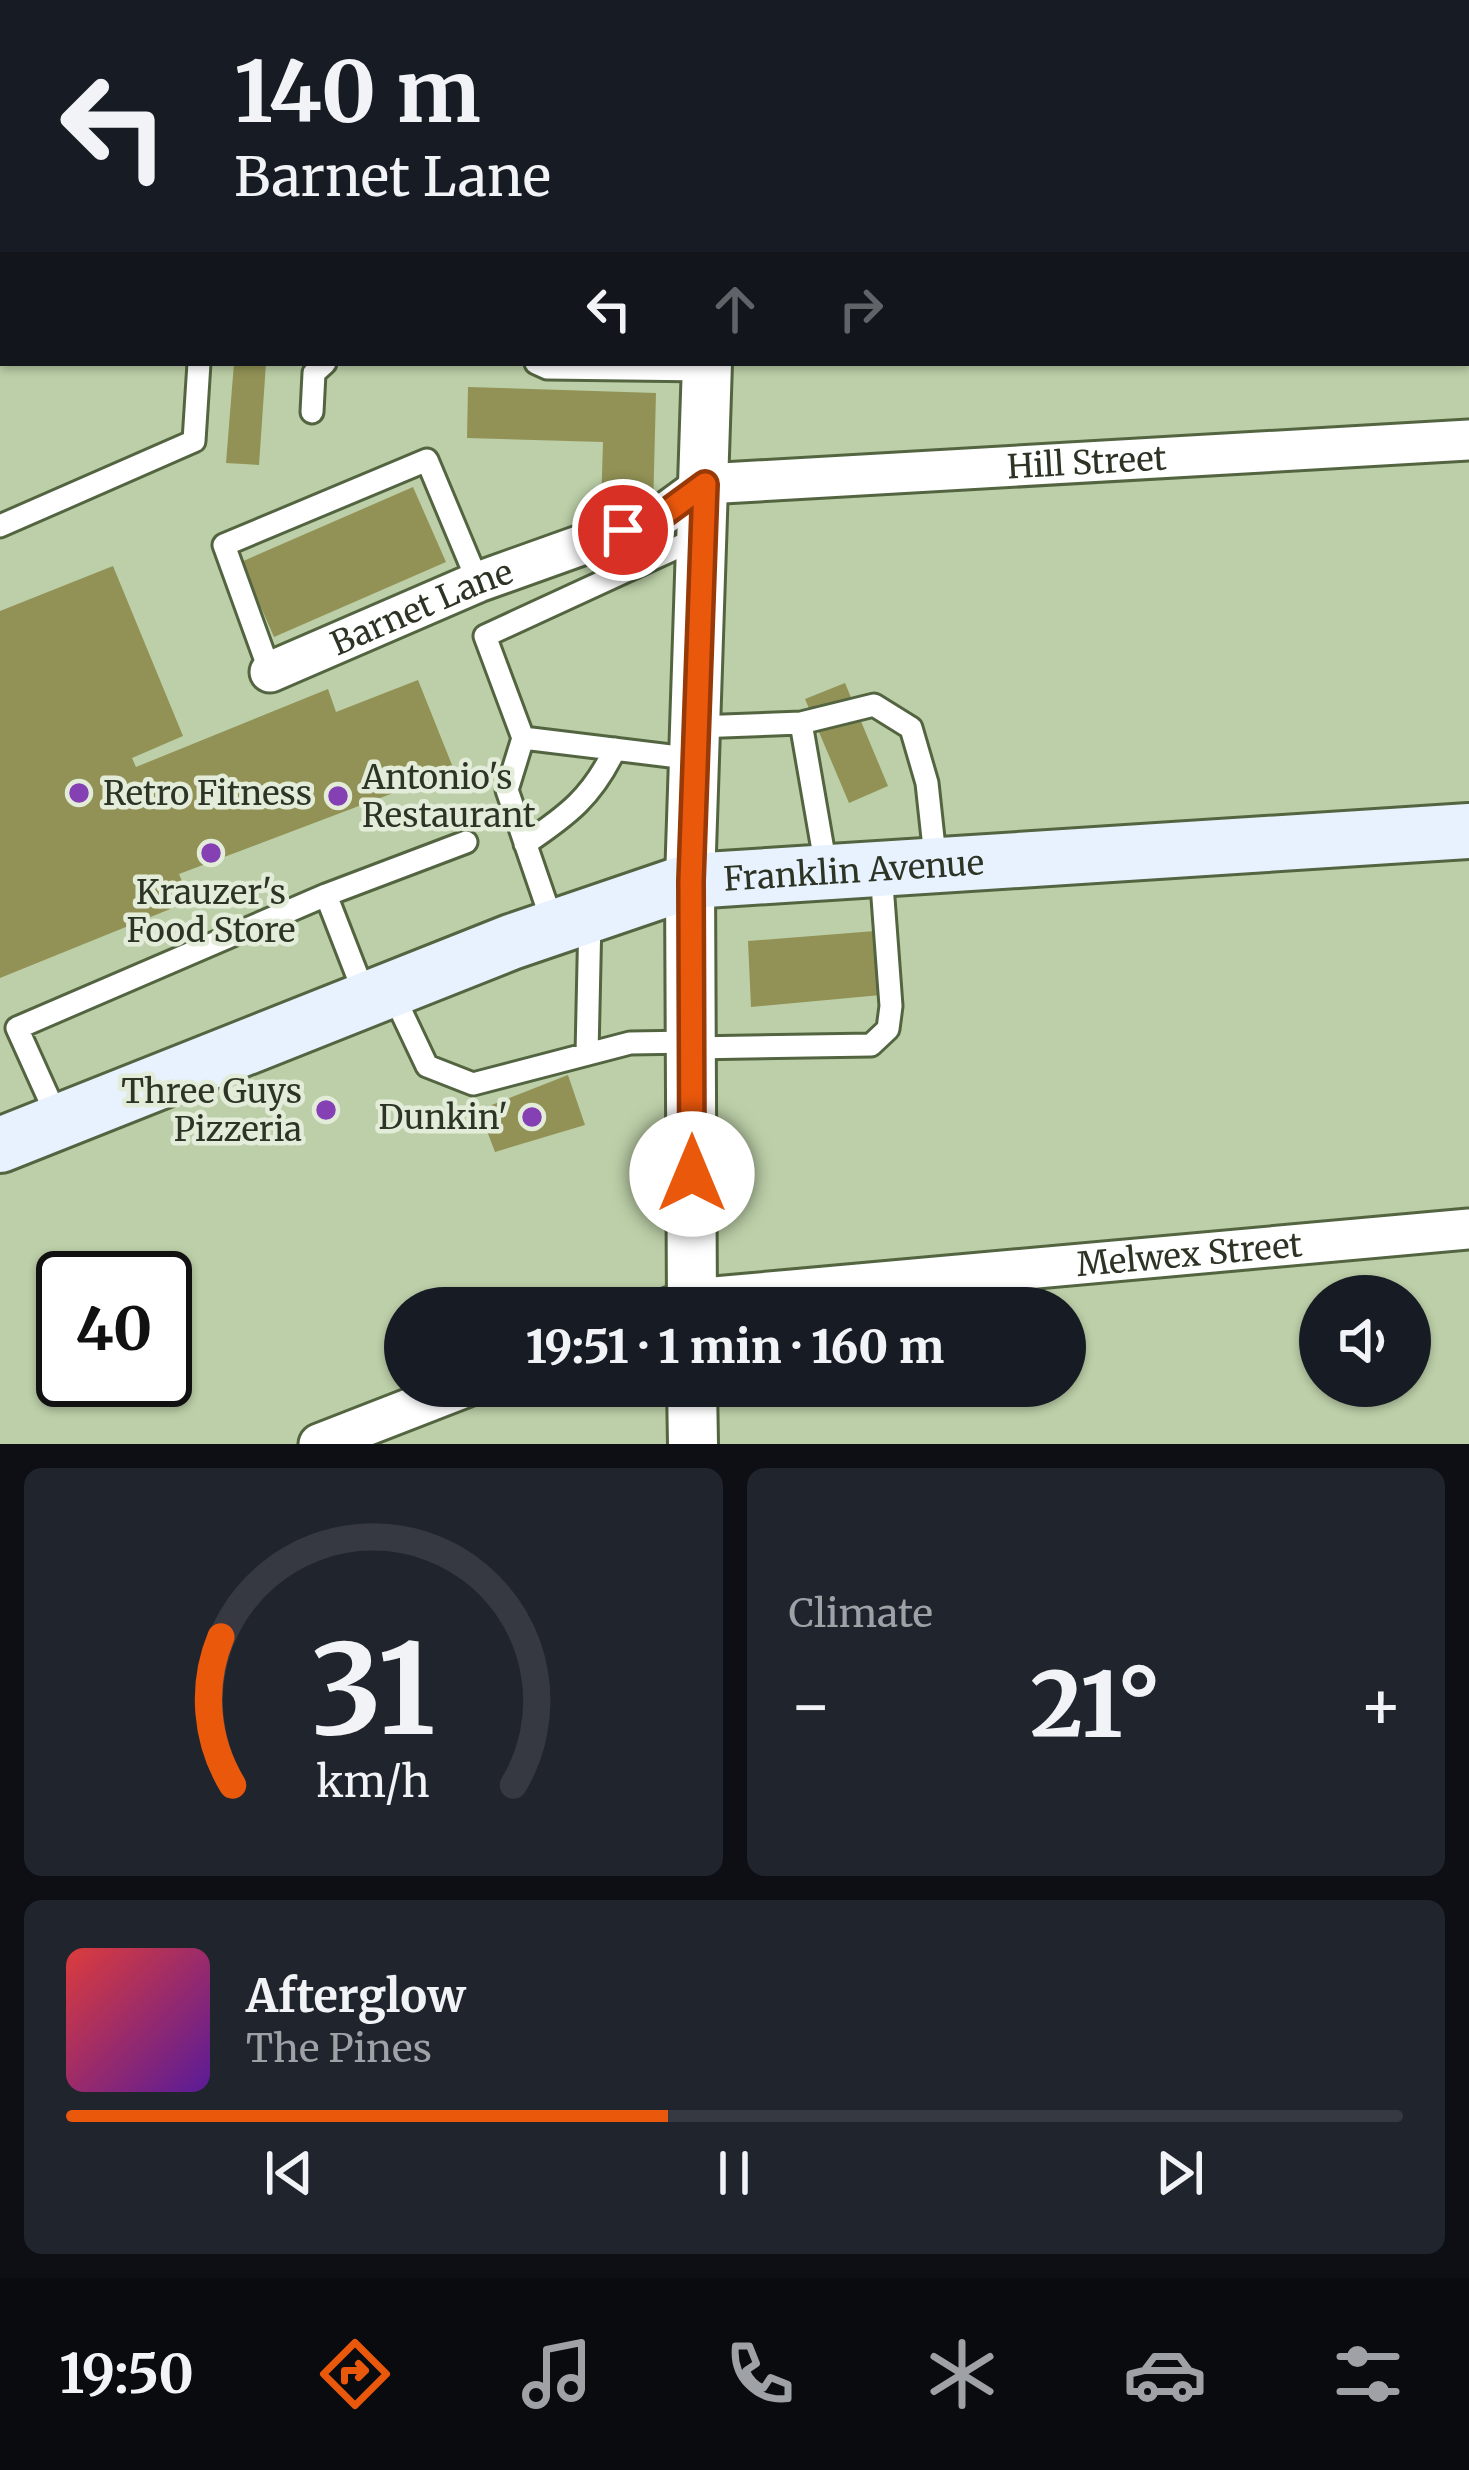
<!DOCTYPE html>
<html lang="en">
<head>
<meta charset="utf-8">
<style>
  :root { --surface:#171b24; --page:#20242c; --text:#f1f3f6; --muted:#9ea1a6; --line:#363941; --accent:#ea580c }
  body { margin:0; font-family:Merriweather,serif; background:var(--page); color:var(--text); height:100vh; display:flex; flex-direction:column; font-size:45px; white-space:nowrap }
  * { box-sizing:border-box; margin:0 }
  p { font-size:39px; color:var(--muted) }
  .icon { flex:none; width:66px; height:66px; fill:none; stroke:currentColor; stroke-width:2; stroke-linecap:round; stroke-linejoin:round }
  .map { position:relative; height:1444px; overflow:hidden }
  .side { display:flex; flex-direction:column; gap:24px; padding:24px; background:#0d0f14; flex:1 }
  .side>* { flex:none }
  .top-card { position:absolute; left:0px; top:0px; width:1470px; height:366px; box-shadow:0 3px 9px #0004; background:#171b24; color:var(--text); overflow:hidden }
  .tools { position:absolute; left:1299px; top:1275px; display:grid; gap:24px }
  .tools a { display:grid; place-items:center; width:132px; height:132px; border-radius:50%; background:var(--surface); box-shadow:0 3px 9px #0004; font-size:60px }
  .speed { position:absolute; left:36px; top:1251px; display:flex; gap:24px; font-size:60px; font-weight:700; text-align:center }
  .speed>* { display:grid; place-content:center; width:156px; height:156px; border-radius:50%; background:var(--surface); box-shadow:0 3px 9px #0004; line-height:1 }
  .speed .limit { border:6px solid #111; border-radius:18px; background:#fff; color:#111 }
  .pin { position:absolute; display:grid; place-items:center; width:102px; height:102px; color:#fff; margin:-51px; border:6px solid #fff; border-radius:50%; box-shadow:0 3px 12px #0007 }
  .me { position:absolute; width:132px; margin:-66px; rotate:0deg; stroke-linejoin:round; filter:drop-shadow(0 0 9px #0008) }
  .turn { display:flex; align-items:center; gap:42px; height:252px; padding:0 36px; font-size:54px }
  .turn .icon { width:156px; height:156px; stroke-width:2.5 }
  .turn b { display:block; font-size:84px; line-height:102px }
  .lanes { display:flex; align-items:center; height:114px; padding:0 36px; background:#0003; justify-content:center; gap:60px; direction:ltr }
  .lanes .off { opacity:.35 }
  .big { font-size:90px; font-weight:800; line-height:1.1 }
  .side .widget { flex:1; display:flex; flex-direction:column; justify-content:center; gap:18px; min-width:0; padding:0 42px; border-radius:18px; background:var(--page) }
  .side .dial { align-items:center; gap:0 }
  .dial svg { height:312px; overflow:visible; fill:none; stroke:var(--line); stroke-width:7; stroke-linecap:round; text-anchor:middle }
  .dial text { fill:var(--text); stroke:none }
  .song { display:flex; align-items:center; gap:36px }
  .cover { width:144px; height:144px; border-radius:18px; background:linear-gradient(135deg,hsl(0 70% 55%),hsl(270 70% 35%)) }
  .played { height:12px; border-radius:6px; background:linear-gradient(90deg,var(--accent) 45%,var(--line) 45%) }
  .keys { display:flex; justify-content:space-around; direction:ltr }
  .heat { display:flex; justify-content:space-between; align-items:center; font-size:66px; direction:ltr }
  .side .tiles { flex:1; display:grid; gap:24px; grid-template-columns:1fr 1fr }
  .widget:last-child { grid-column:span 2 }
  .trip { position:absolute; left:384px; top:1287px; width:702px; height:120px; border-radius:60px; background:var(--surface); box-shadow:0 3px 9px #0004; font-weight:800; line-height:120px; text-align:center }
  .dock { display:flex; height:192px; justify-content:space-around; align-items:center; background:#090b0e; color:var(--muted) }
  .dock .icon { width:84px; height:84px }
  .dock .active { color:var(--accent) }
  .dock b { font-size:54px; color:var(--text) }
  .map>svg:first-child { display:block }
</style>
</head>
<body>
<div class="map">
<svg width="1469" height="1444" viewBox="0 0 1469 1444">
  <rect width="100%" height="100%" fill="#bccfa8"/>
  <path fill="#929256" d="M234,363H266L259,465L226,463Z
    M468,387L656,393L653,509L601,508L603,442L467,438Z
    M413,487L446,562L274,637L241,562Z
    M113,566L183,736L132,758L136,767L328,689L336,712L418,680L454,770L179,874L190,901L0,978V611Z
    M845,683L888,786L849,803L805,699Z
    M875,931L881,995L751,1007L748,941Z
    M568,1075L585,1125L495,1152L479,1110Z"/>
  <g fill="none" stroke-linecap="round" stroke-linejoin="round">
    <defs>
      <path id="service" d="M505,3V0
        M0,156H3
        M536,363L547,368L707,370
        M312,412L314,373L325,363
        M0,526L194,441L199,363
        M270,672L224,545L427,460L478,582
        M801,723L827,873
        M696,727L801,723L874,705L911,728L927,783L936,866
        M523,738L695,759
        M525,844C568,815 592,797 615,749
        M326,895L466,842
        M553,924L507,790L523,738L485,636L702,536
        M391,990L427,1066L473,1084L630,1043L691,1042
        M691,1048L871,1045L888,1029L891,1006L881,871
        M587,1054L590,917
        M59,1121L17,1028L326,895L366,998"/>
      <g id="minor">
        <path d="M1467,195L1469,211"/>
        <path id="s1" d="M270,672L478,582L660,517L705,484L1469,440"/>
        <path id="s2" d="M668,1308L692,1299L1469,1229"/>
        <path d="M319,1444L468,1386"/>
      </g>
      <path id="tertiary" d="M712,3V0
        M692,1308L690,881L707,363
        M692,1386L693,1444"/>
      <g id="secondary">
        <path id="s3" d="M0,1145L511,942L690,881L1469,831"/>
      </g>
    </defs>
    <use href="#service" stroke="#536441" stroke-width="27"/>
    <use href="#minor" stroke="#536441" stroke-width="45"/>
    <use href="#tertiary" stroke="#536441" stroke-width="54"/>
    <use href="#secondary" stroke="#536441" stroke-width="60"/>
    <use href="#service" stroke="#fff" stroke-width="21"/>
    <use href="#minor" stroke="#fff" stroke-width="39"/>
    <use href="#tertiary" stroke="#fff" stroke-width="48"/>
    <use href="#secondary" stroke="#e7f2fe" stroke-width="54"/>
  </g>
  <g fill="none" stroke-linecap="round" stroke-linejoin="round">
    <defs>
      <path id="route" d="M623,530L660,517L705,484L691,881L692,1174"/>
    </defs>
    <use href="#route" stroke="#983908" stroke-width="30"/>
    <use href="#route" stroke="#ea580c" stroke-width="21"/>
  </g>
  <g fill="#8540b4" stroke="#e2ecd8" stroke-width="4.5">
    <circle cx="79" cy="793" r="12"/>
    <circle cx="338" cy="796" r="12"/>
    <circle cx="211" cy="853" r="12"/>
    <circle cx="326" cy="1110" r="12"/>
    <circle cx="532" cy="1117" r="12"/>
  </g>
  <g text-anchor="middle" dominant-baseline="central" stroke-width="9" stroke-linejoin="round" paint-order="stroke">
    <g font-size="33" fill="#2d3425" stroke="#e2ecd8">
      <text stroke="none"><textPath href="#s1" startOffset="858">Hill Street</textPath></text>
      <text stroke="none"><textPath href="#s1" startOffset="165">Barnet Lane</textPath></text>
      <text stroke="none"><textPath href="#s3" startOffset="903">Franklin Avenue</textPath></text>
      <text stroke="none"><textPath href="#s2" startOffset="525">Melwex Street</textPath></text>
    </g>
    <g font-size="33" fill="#2d3425" stroke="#e2ecd8" text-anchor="start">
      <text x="362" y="777">Antonio's<tspan x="362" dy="38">Restaurant</tspan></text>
      <text x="103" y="793">Retro Fitness</text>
      <text x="211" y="892" text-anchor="middle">Krauzer's<tspan x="211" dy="38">Food Store</tspan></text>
      <text x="302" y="1091" text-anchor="end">Three Guys<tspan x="302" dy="38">Pizzeria</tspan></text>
      <text x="508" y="1117" text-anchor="end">Dunkin'</text>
    </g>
  </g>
</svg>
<div class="tools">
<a><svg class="icon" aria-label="sound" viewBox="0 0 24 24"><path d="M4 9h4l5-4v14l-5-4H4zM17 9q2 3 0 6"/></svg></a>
</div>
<div class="speed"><div class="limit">40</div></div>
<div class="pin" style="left:623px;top:530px;background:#d93025"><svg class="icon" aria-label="arrive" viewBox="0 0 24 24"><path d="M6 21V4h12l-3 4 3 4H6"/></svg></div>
<svg class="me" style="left:692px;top:1174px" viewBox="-20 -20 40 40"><circle r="19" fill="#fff"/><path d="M0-13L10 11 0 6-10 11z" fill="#ea580c"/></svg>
<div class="trip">19:51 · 1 min · 160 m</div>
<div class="top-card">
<div class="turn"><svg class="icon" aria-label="left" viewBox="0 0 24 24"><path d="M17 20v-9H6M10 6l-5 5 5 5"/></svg><div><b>140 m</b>Barnet Lane</div></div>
<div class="lanes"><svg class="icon" aria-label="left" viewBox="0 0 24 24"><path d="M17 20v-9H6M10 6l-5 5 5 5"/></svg><svg class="icon off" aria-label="ahead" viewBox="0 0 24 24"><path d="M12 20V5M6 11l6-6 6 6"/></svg><svg class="icon off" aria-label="right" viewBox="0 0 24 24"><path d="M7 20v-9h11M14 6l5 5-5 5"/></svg></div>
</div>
</div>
<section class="side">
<div class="tiles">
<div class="widget dial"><svg viewBox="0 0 100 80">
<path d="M14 69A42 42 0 1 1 86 69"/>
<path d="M14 69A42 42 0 0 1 11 31" stroke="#ea580c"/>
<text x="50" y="56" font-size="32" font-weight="700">31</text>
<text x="50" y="72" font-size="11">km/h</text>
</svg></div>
<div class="widget"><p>Climate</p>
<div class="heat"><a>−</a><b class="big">21°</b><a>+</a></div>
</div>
<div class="widget">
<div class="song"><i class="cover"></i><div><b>Afterglow</b><p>The Pines</p></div></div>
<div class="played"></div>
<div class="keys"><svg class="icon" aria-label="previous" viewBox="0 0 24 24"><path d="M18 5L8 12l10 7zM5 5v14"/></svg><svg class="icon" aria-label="pause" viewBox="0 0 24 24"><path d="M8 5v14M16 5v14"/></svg><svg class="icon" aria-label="next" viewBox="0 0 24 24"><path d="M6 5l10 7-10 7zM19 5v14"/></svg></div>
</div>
</div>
</section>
<nav class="dock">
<b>19:50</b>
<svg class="icon active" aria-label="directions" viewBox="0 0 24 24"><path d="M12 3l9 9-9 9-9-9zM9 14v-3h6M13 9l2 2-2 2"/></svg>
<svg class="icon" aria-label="music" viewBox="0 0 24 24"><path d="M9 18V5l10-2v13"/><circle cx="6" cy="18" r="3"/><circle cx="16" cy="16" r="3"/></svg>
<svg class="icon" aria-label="phone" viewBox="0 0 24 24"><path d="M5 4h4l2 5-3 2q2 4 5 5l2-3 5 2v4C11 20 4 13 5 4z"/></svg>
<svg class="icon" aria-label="climate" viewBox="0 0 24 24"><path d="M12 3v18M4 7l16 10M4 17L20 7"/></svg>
<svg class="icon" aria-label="car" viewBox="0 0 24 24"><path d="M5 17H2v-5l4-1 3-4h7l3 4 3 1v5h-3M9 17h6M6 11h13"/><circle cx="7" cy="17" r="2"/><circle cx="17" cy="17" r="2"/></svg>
<svg class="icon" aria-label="filters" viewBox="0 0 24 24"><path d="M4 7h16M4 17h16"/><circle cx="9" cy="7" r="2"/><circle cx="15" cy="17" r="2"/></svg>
</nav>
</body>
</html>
